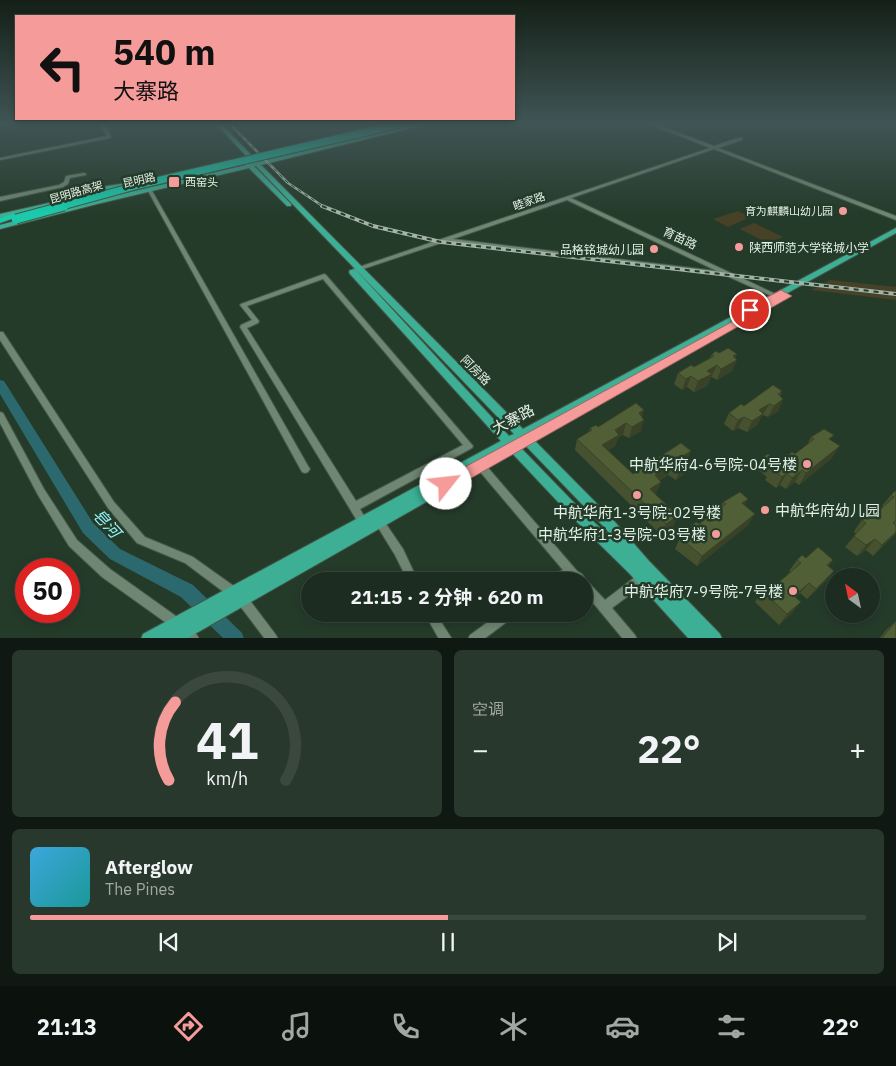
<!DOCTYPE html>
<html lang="zh">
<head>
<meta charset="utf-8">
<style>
  :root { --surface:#1c2c20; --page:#29382d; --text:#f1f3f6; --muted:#a0a7a5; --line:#3a483e; --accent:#f59b99 }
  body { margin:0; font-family:"IBM Plex Sans","Noto Sans SC",sans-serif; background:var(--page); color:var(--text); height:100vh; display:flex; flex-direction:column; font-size:19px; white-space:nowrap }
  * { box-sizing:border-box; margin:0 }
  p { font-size:16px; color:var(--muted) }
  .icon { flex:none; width:28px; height:28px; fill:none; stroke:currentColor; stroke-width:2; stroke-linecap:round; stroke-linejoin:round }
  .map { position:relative; height:638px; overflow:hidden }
  .sheet { display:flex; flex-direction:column; gap:12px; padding:12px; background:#0f1812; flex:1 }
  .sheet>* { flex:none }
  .top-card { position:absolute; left:15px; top:15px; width:500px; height:105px; border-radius:0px; box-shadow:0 2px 8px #0003,0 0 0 1px var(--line); background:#f59b99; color:#111; overflow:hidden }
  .needle { width:32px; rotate:327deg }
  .fabs { position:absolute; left:825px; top:568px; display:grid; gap:10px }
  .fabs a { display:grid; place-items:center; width:55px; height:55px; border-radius:50%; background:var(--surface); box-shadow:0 2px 8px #0003,0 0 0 1px var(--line); font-size:25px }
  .speed { position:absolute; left:15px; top:558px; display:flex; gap:10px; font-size:25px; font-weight:700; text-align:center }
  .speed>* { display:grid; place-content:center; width:65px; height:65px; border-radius:50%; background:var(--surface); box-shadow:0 2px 8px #0003,0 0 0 1px var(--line); line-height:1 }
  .speed .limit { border:8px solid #d22; background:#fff; color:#111 }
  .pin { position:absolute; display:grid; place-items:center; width:42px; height:42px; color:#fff; margin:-21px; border:2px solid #fff; border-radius:50%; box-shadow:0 1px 5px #0007 }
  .me { position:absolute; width:55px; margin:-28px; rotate:61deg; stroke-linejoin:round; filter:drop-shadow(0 0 4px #0008) }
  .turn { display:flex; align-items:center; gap:18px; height:105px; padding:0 15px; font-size:22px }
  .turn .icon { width:65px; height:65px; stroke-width:2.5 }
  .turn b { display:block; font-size:35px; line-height:42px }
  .big { font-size:38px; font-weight:700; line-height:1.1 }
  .sheet .card { flex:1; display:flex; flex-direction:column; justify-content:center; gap:8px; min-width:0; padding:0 18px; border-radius:8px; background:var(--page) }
  .sheet .dial { align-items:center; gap:0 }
  .dial svg { height:130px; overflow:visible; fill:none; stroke:var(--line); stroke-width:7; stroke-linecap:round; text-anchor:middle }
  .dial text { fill:var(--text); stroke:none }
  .song { display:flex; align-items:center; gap:15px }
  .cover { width:60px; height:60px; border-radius:8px; background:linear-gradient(135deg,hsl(200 70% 55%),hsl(180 70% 35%)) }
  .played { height:5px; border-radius:2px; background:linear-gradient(90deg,var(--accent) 50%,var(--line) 50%) }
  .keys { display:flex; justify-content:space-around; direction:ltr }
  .heat { display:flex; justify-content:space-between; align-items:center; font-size:28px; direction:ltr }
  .sheet .tiles { flex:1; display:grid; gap:12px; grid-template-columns:1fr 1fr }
  .card:last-child { grid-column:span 2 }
  .trip { position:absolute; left:301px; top:572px; width:292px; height:50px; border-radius:25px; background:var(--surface); box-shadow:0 2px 8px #0003,0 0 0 1px var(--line); font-weight:700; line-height:50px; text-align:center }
  .dock { display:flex; height:80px; justify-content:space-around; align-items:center; background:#0b120d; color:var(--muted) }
  .dock .icon { width:35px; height:35px }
  .dock .active { color:var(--accent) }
  .dock b { font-size:22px; color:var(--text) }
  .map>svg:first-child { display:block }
</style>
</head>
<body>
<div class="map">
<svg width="896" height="639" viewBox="0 0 896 639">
  <rect width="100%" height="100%" fill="#253b2a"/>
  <path fill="#464127" d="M738,211L751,217L728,227L713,219Z
    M754,223L783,237L769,244L740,229Z
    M830,280L896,287V300L811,290Z"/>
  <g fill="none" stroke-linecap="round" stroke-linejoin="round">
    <path fill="#2c696e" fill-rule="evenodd" d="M0,380L4,381L93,523L120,549L193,585L242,633L244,639H224L181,597L110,559L83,533L0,394Z"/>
    <defs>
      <path id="minor" d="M100,123H104L111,137L110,138L0,160V158L107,136Z
        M647,123H653L714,146L738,138H742V140L718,148L896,216V220L714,149L571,198L784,298L785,299L784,300H780L727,276L447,241L357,271L355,272L352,270L353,269L710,148ZM567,200L717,271L453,239Z
        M84,173L86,174V175L70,178L68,184L63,187L0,201V197L59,185L64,182L66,176Z
        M147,188L151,189L308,466L310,469L308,472L305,473L302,472L147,189Z
        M324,274L326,275L473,446L472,448L360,509L367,521L365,524L362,525L359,524L240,327L241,325L252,320L240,305L241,304ZM323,279L463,445L356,501L247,328L258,323L259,321L247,306Z
        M0,332H3L114,502L145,537L193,557L245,594L276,635L278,639H265L237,602L185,563L137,543L108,508L0,340Z
        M0,412L3,413L44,489L77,540L110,569L180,619L197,635L199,639H184L172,627L102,577L69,546L38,495L0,423Z
        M480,461L483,462L577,571L582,574L587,581L605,600L639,574L643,573L647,574L648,578L647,582L612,608L635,635L637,639H623L585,593V581H575L572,579H567L561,581H547L548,577L563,570L477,468L476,465L477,462Z
        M379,517L382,518L403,549L418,581H408L395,555L374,521L376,518Z
        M425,614H436L452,639H439Z
        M499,614H514L512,618L484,639H468L470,635Z"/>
      <path id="major" d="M215,123H220L258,162L422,123H432L261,165L523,429L896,228V233L581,407L583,410L582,413L534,440L614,521L649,561L720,634L722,639H689L629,573L576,521L512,453L186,639H141L143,634L501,441L350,274L349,272L350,270H356L509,436L514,434L256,166H254L291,204V206H287L249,168L97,204L0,229V225L96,200L246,165L241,159L242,158H246L253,163ZM525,445L606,529L619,545L584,513L521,448Z
        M141,181L143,182V184L107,190L86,196L85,198L0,218V214L75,197L76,195L107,186Z"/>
      <path id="highway" d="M13,214H19L20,216L0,223V218Z"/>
    </defs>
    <use href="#minor" stroke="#455749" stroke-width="2"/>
    <use href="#major" stroke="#455749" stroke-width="2"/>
    <use href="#highway" stroke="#455749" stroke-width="2"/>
    <use href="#minor" fill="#6e8672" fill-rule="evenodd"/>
    <use href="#major" fill="#3caf94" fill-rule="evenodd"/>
    <use href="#highway" fill="#1acaab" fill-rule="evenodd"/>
    <defs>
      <path id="rail-far1" d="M229,123L288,183L324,207"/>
      <path id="rail" d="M322,206L373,226L441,242L896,294"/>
    </defs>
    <use href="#rail-far1" stroke="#a3b4a7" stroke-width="2.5"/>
    <use href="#rail" stroke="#a3b4a7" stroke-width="4"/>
    <use href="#rail-far1" stroke="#253b2a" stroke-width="1" stroke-dasharray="4" stroke-linecap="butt"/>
    <use href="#rail" stroke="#253b2a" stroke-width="2" stroke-dasharray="5" stroke-linecap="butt"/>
    <defs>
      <path id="highway-bridge-far1" d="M59,207L139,185L405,123"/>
      <path id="highway-bridge" d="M16,219L64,206"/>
    </defs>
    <use href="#highway-bridge-far1" stroke="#455749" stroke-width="9" stroke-linecap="butt"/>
    <use href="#highway-bridge" stroke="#455749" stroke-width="11" stroke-linecap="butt"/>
    <use href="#highway-bridge-far1" stroke="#1acaab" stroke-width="7"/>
    <use href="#highway-bridge" stroke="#1acaab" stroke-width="9"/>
  </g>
  <path fill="#46522f" d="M719,353L735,358L732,371L717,380L712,377H711L707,386L694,392L687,387L682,390L674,384L678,373L694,367L710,358L712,354Z
    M782,391L780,396L783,399L778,411L768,417L763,415L761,416L757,425L747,432L738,428L733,431L724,424L729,413L744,406Z
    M642,417L641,431L629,438L623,435L618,438L615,446L608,450L633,474L681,443L687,461L684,474L676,480L668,475L659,481L661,482L656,493L655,494L673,527L661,535L575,450L577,439L589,432L590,428Z
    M811,437L830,440L832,458L799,485L795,482L786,489L780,485L776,488L765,480L767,477L757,469L763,457L779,463L795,454L807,445Z
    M896,491V533L873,556L866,550L857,556L845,547L856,534L854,531L862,520L870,519L883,507L882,506L891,495Z
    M723,502L744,505L748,525L697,566L675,549L680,538L687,533L691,526L699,524L719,509Z
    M806,558L833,560L828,566L834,571L825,582L807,599L800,593L796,597L793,612L779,625L755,602L762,591L771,589L791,572L789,571L797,560Z
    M896,621V639H879L886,630Z"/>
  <path fill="#394226" d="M737,354L734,361L737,360L732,371L717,380L721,369L733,356Z
    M717,365L707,386L694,392L698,381L707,371Z
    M691,376L687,387L682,390L686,379Z
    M783,399L778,411L768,417L774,406Z
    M769,404L757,425L747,432L752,421L759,410Z
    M644,410L641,421L639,413Z
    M744,417L738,428L733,431L738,420Z
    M644,420L641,431L629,438L632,427Z
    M626,423L623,435L618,438L615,446L599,456L602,445L615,430Z
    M840,446L832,458L799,485L806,473Z
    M691,451L686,462L683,456Z
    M689,463L684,474L676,480L680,469Z
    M672,464L668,475L651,486L655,475Z
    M802,470L795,482L786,489L792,478Z
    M787,473L780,485L776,488L782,477Z
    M661,482L656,493L646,501L650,489Z
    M748,499L742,510V503Z
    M755,514L748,525L697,566L702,556Z
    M678,516L673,527L661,535L666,524Z
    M896,532L890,539L873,556L882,545Z
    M875,539L866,550L857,556L866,545Z
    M834,571L825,582L807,599L816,589Z
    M809,583L800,593L786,606L794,596Z
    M801,602L793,612L779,625L787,614Z"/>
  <path fill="#515f37" stroke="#394226" d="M728,348L737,354L733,356L737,360L721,369L717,365L707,371L712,374L698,381L691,376L686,379L678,373L691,365L694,367L714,356L712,354L716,351L719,353Z
    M773,385L782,391L778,394L783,399L774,406L769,404L759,410L763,414L752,421L744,417L738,420L729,413L741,404L744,406Z
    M636,403L644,410L639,413L644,420L632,427L626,423L615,430L619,435L602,445L633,474L681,443L691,451L683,456L689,463L680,469L672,464L655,475L661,482L650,489L678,516L666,524L577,439L592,430L590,428L596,425L598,427Z
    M824,429L834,435L829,439L840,446L806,473L802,470L792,478L787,473L782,477L772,469L775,466L763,457L768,454L779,463L792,452L795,454L814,439L811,437Z
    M895,491H896V520L893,523L896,525V532L882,545L875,539L866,545L854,536L866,523L862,520L867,516L870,519L894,497L891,495Z
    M740,492L748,499L742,503L755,514L702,556L680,538L694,529L691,526L696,522L699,524L726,504L723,502Z
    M818,547L833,560L827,565L834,571L816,589L809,583L794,596L801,602L787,614L762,591L768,586L771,589L801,563L797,560L802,555L806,558Z
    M896,621V639H881Z"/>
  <linearGradient id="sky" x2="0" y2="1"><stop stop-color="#142017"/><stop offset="0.58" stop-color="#405555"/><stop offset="1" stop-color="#405555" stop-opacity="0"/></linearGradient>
  <rect width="896" height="213" fill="url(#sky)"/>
  <path fill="#f59b99" stroke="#9f6563" d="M781,290L792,296L452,489L446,491L441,489L438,484L441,480L748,313L744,310L746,308Z"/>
  <g fill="#f59b99" stroke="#253b2a" stroke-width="2">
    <rect x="168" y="176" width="12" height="12" rx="2.5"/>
    <circle cx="843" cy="211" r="5"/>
    <circle cx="739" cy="247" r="5"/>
    <circle cx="654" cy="249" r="5"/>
    <circle cx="807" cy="464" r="5"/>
    <circle cx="637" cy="495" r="5"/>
    <circle cx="765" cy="510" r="5"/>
    <circle cx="716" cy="534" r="5"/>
    <circle cx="793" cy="591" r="5"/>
  </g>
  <g text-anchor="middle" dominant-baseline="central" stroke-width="5" stroke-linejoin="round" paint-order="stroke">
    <g font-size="11" fill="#e3f1e6" stroke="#253b2a">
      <text transform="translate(139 180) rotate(-13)">昆明路</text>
      <text transform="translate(76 192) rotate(-16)">昆明路高架</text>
      <text transform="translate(529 201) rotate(-19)">睦家路</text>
    </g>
    <g font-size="11" fill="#e3f1e6" stroke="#253b2a" text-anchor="start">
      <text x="185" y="182">西窑头</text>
      <text x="833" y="211" text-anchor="end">育为麒麟山幼儿园</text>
    </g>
    <g font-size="12" fill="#e3f1e6" stroke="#253b2a">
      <text transform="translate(680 238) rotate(25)">育苗路</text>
      <text transform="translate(476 370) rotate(45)">阿房路</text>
    </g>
    <g font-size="12" fill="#e3f1e6" stroke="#253b2a" text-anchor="start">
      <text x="749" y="247">陕西师范大学铭城小学</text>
      <text x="644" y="249" text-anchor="end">品格铭城幼儿园</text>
    </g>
    <g font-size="15" fill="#e3f1e6" stroke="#253b2a">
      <text transform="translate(513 419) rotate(-28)">大寨路</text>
    </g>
    <g font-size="15" fill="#e3f1e6" stroke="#253b2a" text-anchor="end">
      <text x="797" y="464">中航华府4-6号院-04号楼</text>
      <text x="775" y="510" text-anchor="start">中航华府幼儿园</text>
      <text x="637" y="512" text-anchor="middle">中航华府1-3号院-02号楼</text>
      <text x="706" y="534">中航华府1-3号院-03号楼</text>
      <text x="783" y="591">中航华府7-9号院-7号楼</text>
    </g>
    <g font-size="16" font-style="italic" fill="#94f6fd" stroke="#253b2a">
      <text transform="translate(107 523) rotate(48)">皂河</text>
    </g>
  </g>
</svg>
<div class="fabs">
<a><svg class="needle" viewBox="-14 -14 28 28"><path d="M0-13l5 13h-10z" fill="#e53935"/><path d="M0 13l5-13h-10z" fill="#a0a7a5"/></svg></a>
</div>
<div class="speed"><div class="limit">50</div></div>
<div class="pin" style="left:750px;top:310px;background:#d93025"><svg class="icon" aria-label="arrive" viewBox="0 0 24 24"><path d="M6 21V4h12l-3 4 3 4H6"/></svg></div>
<svg class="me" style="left:446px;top:484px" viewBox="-20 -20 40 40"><circle r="19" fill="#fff"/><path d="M0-13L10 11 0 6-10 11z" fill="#f59b99"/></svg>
<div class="trip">21:15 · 2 分钟 · 620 m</div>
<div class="top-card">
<div class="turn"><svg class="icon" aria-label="left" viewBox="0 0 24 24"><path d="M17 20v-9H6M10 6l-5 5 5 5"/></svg><div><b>540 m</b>大寨路</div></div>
</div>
</div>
<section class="sheet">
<div class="tiles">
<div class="card dial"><svg viewBox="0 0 100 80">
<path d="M14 69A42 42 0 1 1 86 69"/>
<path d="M14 69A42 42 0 0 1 18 21" stroke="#f59b99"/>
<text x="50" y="56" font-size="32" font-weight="700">41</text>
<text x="50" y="72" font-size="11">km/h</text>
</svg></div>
<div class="card"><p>空调</p>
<div class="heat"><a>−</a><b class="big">22°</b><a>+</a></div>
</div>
<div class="card">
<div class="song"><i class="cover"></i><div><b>Afterglow</b><p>The Pines</p></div></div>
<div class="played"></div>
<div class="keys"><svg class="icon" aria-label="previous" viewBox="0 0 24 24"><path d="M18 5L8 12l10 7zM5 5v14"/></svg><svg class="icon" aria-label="pause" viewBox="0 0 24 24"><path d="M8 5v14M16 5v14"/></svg><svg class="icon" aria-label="next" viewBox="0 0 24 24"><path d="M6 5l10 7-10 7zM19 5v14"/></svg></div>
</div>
</div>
</section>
<nav class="dock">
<b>21:13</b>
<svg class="icon active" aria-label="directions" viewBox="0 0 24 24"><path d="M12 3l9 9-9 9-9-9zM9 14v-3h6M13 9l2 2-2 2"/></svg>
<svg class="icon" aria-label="music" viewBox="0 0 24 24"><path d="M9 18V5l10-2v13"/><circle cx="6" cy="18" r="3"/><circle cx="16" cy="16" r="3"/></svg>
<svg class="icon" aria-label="phone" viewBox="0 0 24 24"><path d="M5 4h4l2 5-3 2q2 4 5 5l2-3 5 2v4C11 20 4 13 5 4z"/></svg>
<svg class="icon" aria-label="climate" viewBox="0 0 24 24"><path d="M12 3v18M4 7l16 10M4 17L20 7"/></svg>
<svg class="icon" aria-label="car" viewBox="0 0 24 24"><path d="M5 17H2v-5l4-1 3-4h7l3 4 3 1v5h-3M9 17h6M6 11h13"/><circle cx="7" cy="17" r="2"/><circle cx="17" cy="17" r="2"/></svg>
<svg class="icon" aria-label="filters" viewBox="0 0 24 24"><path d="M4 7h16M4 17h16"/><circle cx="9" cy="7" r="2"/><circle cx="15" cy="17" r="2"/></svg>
<b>22°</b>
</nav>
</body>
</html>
